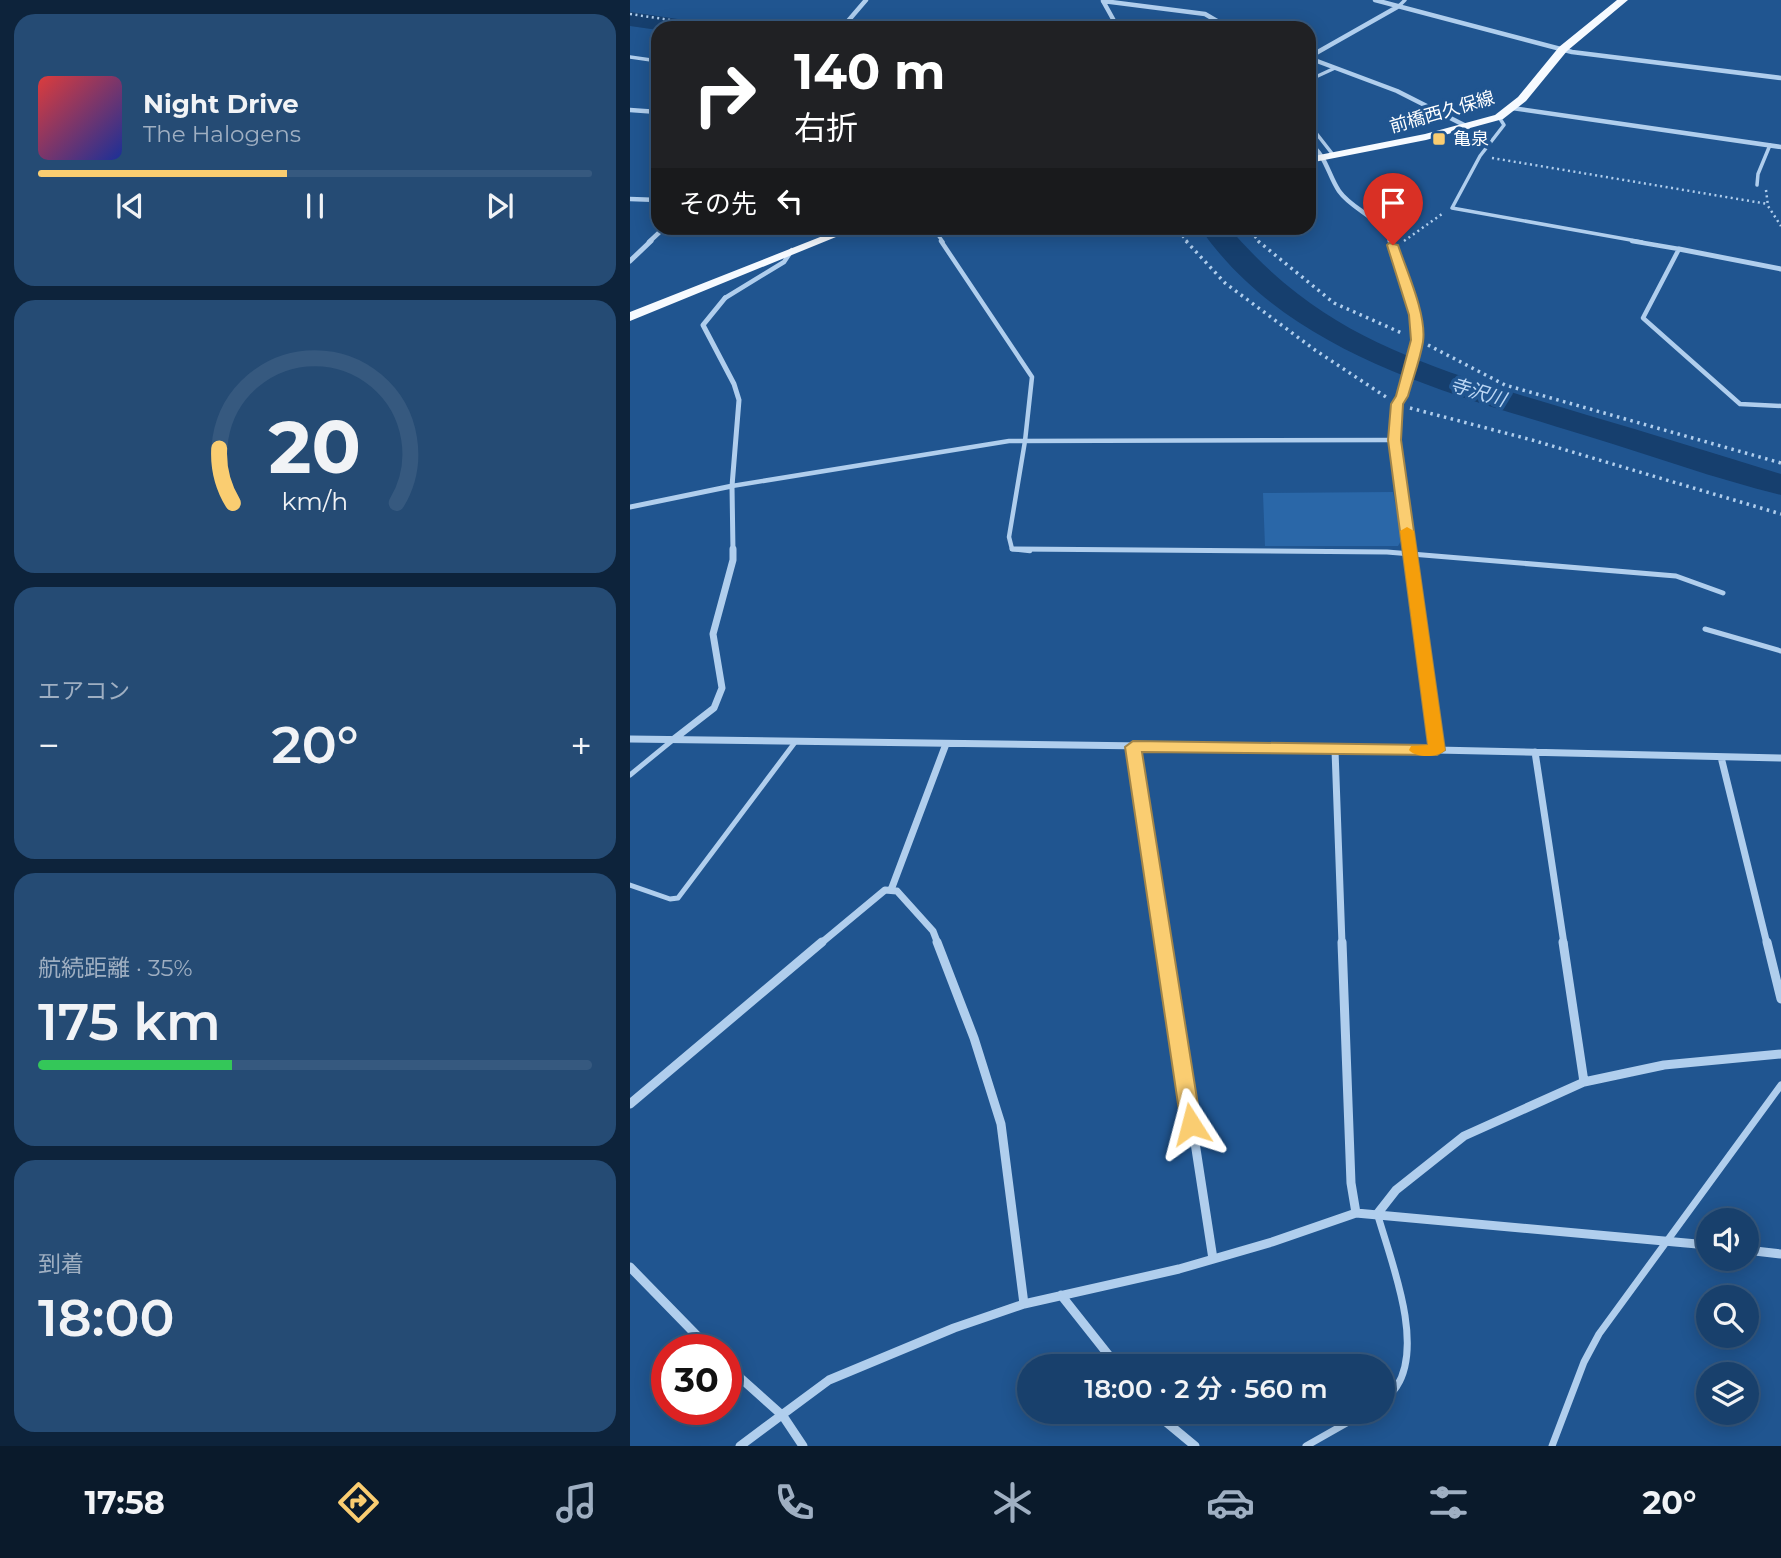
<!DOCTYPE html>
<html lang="ja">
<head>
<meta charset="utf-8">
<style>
  :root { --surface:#18406c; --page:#254b74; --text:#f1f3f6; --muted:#9fafc2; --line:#36597f; --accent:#facd71 }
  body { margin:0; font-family:Montserrat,"Noto Sans JP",sans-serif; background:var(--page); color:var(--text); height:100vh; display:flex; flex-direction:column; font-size:26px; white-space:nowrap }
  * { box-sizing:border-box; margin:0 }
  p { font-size:23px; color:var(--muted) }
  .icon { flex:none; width:38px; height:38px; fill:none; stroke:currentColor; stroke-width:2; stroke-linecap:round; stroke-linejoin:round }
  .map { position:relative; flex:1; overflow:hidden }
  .panel { display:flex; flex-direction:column; gap:14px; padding:14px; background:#0d233b; width:630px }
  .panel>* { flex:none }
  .hud { position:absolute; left:21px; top:21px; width:665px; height:214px; border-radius:21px; box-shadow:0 4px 18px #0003,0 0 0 2px var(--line); background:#202124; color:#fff; overflow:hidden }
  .buttons { position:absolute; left:1066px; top:1208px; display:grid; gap:14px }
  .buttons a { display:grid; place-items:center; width:63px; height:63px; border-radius:50%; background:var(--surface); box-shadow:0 4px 18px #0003,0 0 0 2px var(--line); font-size:35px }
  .speed { position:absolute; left:21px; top:1334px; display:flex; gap:14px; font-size:35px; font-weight:700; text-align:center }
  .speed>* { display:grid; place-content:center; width:91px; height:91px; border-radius:50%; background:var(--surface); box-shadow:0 4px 18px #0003,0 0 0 2px var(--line); line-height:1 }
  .speed .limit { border:10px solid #d22; background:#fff; color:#111 }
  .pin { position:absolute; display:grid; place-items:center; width:60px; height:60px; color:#fff; margin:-72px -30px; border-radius:50% 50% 50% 0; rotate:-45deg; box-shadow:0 0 7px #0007 }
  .pin .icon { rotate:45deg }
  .me { position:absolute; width:77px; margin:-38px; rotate:351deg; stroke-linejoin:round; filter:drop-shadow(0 0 5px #0008) }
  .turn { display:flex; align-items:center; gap:24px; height:147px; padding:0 28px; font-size:32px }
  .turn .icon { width:91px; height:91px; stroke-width:2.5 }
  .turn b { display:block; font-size:49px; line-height:60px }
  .then { display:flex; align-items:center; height:66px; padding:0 28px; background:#0003; gap:14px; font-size:26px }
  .big { font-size:52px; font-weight:600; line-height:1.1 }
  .panel .widget { flex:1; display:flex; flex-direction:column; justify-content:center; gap:10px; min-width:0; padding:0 24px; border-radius:21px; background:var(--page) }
  .panel .dial { align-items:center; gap:0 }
  .dial svg { height:182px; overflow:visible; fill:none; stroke:var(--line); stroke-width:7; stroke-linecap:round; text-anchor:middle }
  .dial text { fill:var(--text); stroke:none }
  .song { display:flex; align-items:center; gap:21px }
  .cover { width:84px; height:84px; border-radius:10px; background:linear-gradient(135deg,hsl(0 70% 55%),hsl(230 70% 35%)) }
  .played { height:7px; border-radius:4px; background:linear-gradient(90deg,var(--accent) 45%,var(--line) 45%) }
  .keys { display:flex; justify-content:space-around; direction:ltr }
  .heat { display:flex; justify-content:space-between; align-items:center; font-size:38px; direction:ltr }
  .charge { height:10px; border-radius:5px; background:linear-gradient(90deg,#34c759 35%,var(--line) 0) }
  .trip { position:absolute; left:387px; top:1354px; width:378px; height:70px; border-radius:35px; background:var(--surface); box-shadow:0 4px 18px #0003,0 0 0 2px var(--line); font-weight:600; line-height:70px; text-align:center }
  .tab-bar { display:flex; height:112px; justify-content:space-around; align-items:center; background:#0a1a2b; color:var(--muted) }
  .tab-bar .icon { width:49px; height:49px }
  .tab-bar .selected { color:var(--accent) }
  .tab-bar b { font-size:32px; color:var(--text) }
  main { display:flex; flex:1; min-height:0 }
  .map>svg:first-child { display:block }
</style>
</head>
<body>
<main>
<section class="panel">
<div class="widget">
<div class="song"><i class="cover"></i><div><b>Night Drive</b><p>The Halogens</p></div></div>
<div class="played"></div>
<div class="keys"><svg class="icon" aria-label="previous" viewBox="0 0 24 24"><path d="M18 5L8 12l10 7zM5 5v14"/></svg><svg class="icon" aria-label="pause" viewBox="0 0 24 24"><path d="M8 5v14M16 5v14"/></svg><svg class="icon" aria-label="next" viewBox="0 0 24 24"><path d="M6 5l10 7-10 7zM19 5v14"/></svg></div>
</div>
<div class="widget dial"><svg viewBox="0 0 100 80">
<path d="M14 69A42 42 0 1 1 86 69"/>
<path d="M14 69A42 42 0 0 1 8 45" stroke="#facd71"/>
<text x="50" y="56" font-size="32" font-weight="700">20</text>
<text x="50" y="72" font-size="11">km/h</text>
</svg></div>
<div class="widget"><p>エアコン</p>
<div class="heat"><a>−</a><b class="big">20°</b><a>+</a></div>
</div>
<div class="widget"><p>航続距離 · 35%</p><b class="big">175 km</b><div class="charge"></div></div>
<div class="widget"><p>到着</p><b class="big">18:00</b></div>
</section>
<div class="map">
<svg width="1151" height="1446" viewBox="0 0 1151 1446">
  <rect width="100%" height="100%" fill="#205590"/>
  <path fill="#2a67a8" d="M763,492L772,539L768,546H635L633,493Z"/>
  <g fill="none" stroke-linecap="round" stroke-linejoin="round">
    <path fill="#163f6e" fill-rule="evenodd" d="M0,12L61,21L69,23L72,28L28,30L0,26Z
      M570,228H599C620,252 642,274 668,294C750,358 859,385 957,415C1022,434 1086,454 1151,474V495C1086,479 1022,456 957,436C819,393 657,354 570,228Z"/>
    <path stroke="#b0ceed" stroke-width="2.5" stroke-dasharray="2 3.5" stroke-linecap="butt" d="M0,14L94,28
      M862,158L1138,204
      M1136,190L1138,206L1151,226
      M545,228L558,242
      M618,228L629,242
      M774,241L812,214"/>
    <path stroke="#b0ceed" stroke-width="3.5" stroke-dasharray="2.5 4.5" stroke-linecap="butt" d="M556,241L595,283L685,350L756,397
      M628,241L704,303L774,334
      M798,345L875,385L1151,463
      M780,408L902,440L1151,514"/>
    <path stroke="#b0ceed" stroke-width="3.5" d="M769,6L775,0
      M0,57L28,61
      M679,80L705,68
      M869,117L874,125L850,156L822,208L1012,242
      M679,124L704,156
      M1127,185L1128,174L1140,145
      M303,228L313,242"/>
    <path stroke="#b0ceed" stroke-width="4.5" d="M311,241L402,377L395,441L379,537L382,549L400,551
      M1002,241L1049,249L1013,318L1110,404L1151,406
      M95,298L154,262L162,250
      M102,486L379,441L765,440"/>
    <path stroke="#b0ceed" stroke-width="5" d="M382,549L757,552L1046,576L1093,593
      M1075,629L1151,651
      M0,775L44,739
      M0,885L40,899L48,898L166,741"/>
    <path stroke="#b0ceed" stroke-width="7" d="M748,1216C761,1261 794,1343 767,1386C763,1392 757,1397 752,1402
      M676,1446L736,1412
      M922,1446L954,1362L969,1334L1151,1085"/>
    <path stroke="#b0ceed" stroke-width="4.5" d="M745,0L942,52L1151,78
      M473,1L575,14L599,28
      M473,1L488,28
      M212,28L236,0
      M679,57L769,6
      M679,58L767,91L838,127
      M882,108L1151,147
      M0,110L28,112
      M679,144C696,154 698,175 709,191C722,210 752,218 761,242
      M0,199L28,200
      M185,228L202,235
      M19,242L34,228"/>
    <path stroke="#b0ceed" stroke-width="5" d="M760,241L785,315L787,340L767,404L765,440L780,551
      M1049,249L1151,269
      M0,261L21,241
      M95,298L73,325L104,384L109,400L102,486L103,551
      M0,507L102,486"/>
    <path stroke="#b0ceed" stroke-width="7" d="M780,549L807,750
      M0,739L807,750L1151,758
      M44,739L84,708L92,688L83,634L103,560V549
      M503,747L534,944
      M705,750L712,944
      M905,752L934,944
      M1091,757L1137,944
      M261,890L316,744
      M190,944L255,890L267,891L303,931L308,944"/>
    <path stroke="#b0ceed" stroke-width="9" d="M307,942L344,1038L371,1124L394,1304
      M534,942L583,1259
      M712,942L721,1183L726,1213
      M933,942L954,1082
      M1137,942L1151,999
      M0,1104L192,942
      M748,1213L766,1190L834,1136L954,1082L1034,1065L1151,1054
      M1116,1250L1151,1254
      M0,1267L80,1349
      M431,1295L488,1367
      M96,1365L153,1416L173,1446
      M524,1412L565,1446
      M110,1446L199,1380L324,1328L394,1304L549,1269L642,1242L726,1213L1078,1245"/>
    <path fill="#f6faff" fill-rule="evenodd" d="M987,0H998L937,51L896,101L873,119L796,140L679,163V157L795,134L865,115L888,97L929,47Z
      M213,228H228L0,321V312Z"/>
  </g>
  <path fill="#facd71" stroke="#a28549" stroke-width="2" d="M759,243L768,245C777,272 797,315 793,342C790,360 783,378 778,396L773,404L771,440L815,750L807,755L512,752L571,1124L568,1130L561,1132L554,1130L551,1124L495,747L503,741L798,745L758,440L761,404L766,396L781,340L779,315L757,245Z"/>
  <path fill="#f59e0b" d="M777,527L784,531L815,750C808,758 786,758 779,750L781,746L798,745L770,531Z"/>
  <rect fill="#facd71" stroke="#205590" stroke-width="2.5" x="802" y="132" width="14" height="14" rx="3.5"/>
  <g text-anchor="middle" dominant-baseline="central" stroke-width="7" stroke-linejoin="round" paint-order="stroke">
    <g font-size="18" fill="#fff" stroke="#205590">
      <text transform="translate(812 112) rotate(-16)">前橋西久保線</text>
    </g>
    <g font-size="18" fill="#fff" stroke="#205590" text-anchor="start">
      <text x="823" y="139">亀泉</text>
    </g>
    <g font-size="19" font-style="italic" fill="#bcd7f4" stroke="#205590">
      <text transform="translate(848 392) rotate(17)">寺沢川</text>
    </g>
  </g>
</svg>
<div class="buttons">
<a><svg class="icon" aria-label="sound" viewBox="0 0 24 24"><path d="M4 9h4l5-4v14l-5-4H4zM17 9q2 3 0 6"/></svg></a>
<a><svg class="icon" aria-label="search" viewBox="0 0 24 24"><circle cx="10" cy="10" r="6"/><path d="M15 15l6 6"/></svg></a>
<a><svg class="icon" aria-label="layers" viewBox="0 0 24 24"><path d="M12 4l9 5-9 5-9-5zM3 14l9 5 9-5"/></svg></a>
</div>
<div class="speed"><div class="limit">30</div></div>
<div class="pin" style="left:763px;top:245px;background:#d93025"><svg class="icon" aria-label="arrive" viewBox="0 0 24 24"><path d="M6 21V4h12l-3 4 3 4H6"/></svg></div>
<svg class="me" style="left:561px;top:1124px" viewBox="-20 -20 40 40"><path d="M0-17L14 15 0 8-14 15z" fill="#facd71" stroke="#fff" stroke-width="4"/></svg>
<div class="trip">18:00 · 2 分 · 560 m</div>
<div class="hud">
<div class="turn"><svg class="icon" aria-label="right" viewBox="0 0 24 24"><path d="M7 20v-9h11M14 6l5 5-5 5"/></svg><div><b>140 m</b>右折</div></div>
<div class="then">その先<svg class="icon" aria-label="left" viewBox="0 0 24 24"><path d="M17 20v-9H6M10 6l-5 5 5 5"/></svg></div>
</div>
</div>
</main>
<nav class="tab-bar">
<b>17:58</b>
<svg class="icon selected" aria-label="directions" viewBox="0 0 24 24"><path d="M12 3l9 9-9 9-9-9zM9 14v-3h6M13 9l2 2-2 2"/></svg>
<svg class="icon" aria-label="music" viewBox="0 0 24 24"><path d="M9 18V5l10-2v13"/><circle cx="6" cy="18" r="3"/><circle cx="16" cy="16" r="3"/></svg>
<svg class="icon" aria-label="phone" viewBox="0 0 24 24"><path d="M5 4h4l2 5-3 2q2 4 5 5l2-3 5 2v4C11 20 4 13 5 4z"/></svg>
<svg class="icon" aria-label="climate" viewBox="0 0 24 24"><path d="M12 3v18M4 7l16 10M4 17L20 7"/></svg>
<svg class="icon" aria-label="car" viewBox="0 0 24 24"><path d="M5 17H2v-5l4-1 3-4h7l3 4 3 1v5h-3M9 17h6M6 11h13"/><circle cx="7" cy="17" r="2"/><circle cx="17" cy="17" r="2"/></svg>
<svg class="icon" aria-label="filters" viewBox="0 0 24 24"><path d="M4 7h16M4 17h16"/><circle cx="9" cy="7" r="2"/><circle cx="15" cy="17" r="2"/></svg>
<b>20°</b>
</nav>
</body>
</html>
